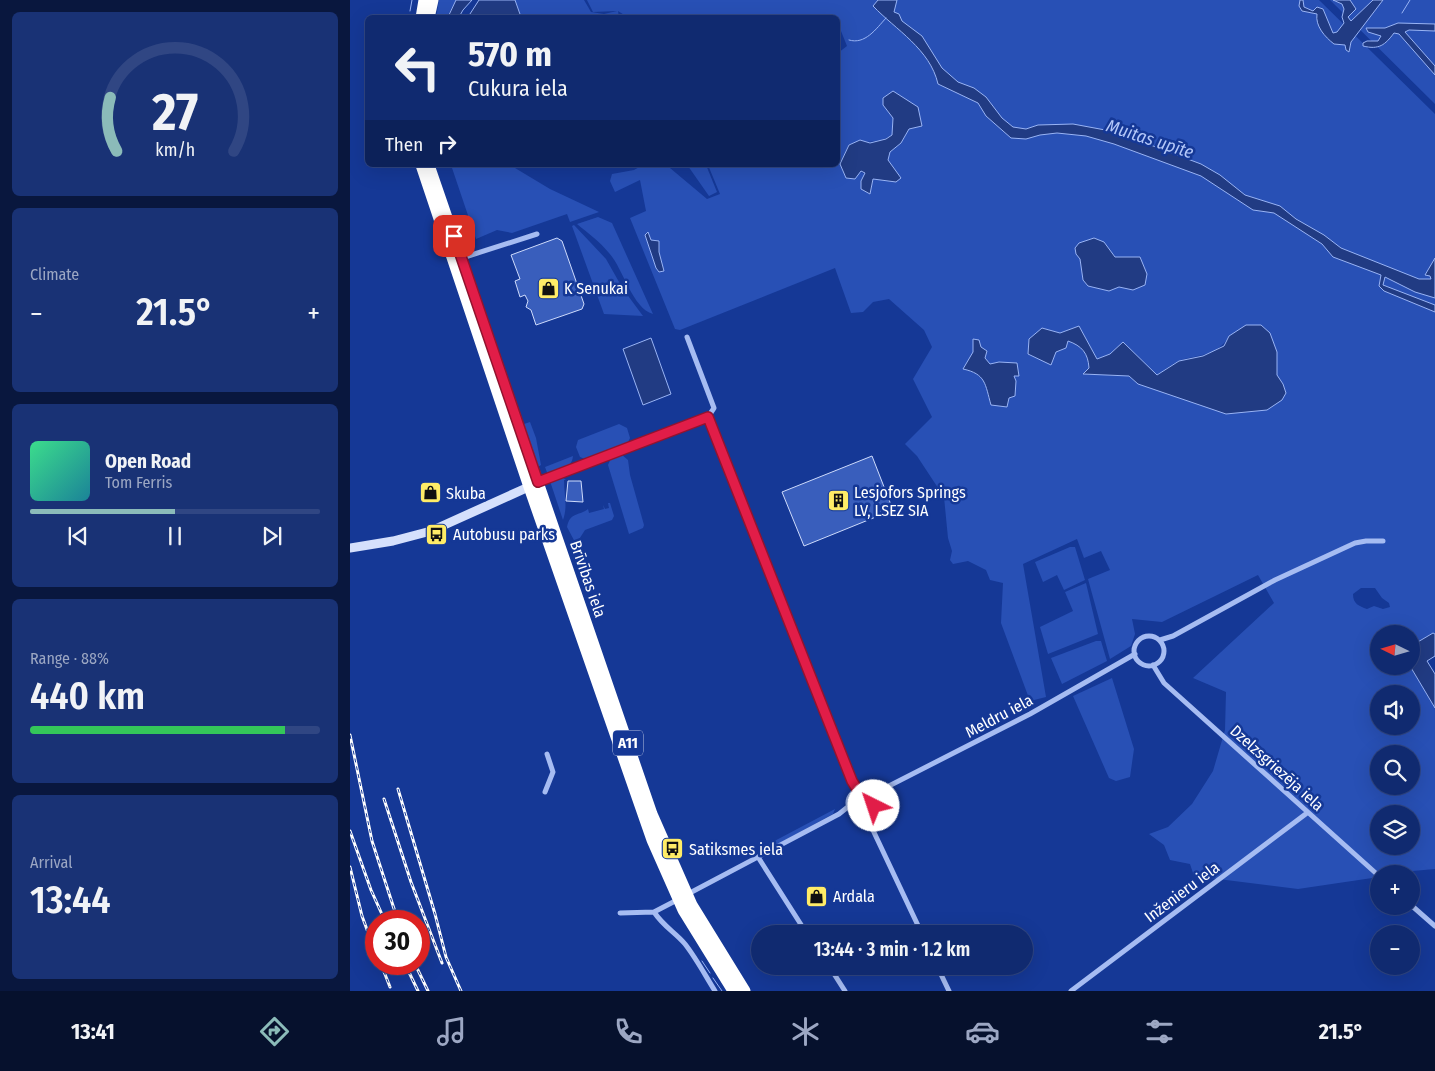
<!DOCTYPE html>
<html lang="en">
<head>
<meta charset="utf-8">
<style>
  :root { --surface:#102a70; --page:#193275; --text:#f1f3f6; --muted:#9ca7c3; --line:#304683; --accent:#8bbbb9 }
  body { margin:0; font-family:"Fira Sans Condensed",sans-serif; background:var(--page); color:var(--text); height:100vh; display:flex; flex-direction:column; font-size:19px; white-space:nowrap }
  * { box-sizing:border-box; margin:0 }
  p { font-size:16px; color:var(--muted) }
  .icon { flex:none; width:28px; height:28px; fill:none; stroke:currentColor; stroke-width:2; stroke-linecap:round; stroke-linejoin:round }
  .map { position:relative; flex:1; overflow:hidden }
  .details { display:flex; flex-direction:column; gap:12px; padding:12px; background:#09173e; width:350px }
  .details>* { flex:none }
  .hud { position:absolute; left:15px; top:15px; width:475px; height:152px; border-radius:8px; box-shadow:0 5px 20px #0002,0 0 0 1px var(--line); background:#102a70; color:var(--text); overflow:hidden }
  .needle { width:32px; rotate:275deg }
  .controls { position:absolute; left:1020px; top:625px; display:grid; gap:10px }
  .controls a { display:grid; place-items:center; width:50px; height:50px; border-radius:50%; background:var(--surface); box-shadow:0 5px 20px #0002,0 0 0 1px var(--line); font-size:25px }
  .speed { position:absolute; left:15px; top:910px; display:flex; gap:10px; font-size:25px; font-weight:700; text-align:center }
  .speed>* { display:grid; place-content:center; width:65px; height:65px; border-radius:50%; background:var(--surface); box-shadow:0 5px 20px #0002,0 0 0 1px var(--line); line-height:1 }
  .speed .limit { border:8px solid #d22; background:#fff; color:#111 }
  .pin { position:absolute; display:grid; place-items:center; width:42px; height:42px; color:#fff; margin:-21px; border-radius:10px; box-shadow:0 2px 8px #0006 }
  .me { position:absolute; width:55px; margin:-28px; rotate:319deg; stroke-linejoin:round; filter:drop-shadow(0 0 4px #0008) }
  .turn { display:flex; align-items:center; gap:18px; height:105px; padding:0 20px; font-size:22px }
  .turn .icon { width:65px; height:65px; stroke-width:2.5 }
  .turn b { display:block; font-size:35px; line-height:42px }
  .then { display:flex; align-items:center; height:48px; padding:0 20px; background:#0003; gap:10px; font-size:19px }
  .big { font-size:38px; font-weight:600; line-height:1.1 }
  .details .widget { flex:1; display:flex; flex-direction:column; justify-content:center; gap:8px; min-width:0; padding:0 18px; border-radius:8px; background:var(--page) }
  .details .dial { align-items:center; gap:0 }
  .dial svg { height:130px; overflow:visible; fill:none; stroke:var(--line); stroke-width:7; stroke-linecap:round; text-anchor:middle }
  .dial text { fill:var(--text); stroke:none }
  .song { display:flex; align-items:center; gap:15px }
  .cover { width:60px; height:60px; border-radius:8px; background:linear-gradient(135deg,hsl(150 70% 55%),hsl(190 70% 35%)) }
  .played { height:5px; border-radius:2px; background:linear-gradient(90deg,var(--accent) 50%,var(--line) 50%) }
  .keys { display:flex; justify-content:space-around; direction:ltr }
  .heat { display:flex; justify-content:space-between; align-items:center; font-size:28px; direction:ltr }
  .charge { height:8px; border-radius:4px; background:linear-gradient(90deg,#34c759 88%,var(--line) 0) }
  .trip { position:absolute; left:401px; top:925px; width:282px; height:50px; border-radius:25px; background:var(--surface); box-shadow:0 5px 20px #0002,0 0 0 1px var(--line); font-weight:600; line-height:50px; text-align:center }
  .tabs { display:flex; height:80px; justify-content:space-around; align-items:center; background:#06112d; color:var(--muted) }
  .tabs .icon { width:35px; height:35px }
  .tabs .on { color:var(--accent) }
  .tabs b { font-size:22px; color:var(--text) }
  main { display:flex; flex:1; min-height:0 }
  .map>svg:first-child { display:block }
</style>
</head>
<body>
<main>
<section class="details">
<div class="widget dial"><svg viewBox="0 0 100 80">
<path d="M14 69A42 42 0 1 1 86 69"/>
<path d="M14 69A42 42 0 0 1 10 36" stroke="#8bbbb9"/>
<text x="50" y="56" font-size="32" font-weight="700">27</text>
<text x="50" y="72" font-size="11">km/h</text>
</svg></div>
<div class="widget"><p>Climate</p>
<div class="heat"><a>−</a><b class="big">21.5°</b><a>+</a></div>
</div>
<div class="widget">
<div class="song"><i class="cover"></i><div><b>Open Road</b><p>Tom Ferris</p></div></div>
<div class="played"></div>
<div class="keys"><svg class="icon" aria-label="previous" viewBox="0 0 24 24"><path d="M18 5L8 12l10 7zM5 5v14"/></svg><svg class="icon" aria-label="pause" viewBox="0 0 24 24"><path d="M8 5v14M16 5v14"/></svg><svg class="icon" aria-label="next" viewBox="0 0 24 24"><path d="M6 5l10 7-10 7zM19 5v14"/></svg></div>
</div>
<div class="widget"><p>Range · 88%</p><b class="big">440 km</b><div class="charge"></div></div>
<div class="widget"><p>Arrival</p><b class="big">13:44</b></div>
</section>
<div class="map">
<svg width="1085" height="991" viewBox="0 0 1085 991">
  <rect width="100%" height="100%" fill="#153896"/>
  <path fill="#2850b5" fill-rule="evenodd" d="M89,0H106L97,17L86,18Z
    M165,0H234L241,12L254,14L267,11L243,12L237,0H969L1085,114V634L1083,633L1061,646V634H1029V666H1060L1085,708V869L1029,874V877L948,889L844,876L840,864L820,860L814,845L799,834L818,827L842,804L863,771L875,730L876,692L843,678L924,603L908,575L812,622L782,619L785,634L781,646L760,659L738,579L760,570L751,551L734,558L727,539L673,564L696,697L680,701L651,623L653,583L640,580L636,570L618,561L603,564L600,560L602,551L598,538L594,497L567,456L555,444L582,417L563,379L582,347L574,330L539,299L523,302L513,312L501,313L485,268L330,330L325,329L280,218L296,211L290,180L265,192L260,181L262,174L284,170L293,165H356L367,192L359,196L338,166L320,168L357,199L370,194L358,165H488V53L497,46L491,31L488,28V18H279L268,11L269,17H171ZM533,105L572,126L559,129L551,143L540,152L538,160L551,178L546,181L523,179L520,194L511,181L515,174L490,164L499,145C515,139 526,145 542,135L543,118ZM754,242L765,257L783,290L769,287L759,291L733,280L730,259ZM729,326L747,359L760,354L773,342L807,375C815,370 823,363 831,360C849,355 869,355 879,336L927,352V375L933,384H788L779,376L734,374L739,368C738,353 732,346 718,341L716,348L706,352L692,328L710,333ZM1011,588H1025L1032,598L1039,603L1040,607L1033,609L1024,606L1017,609C1009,606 1003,604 1003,594ZM1029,694H1061V726H1029ZM1029,754H1061V786H1029ZM1029,814H1061V846H1029Z
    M980,0H1085V104Z
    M101,165H160L200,189L249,212L220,222L217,214L162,233L147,230L126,239Z
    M248,217L262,223L303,314C282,308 273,268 259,253C250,242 238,233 227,224Z
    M224,225L256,259L273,289L293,316L254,314L222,226Z
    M180,422L186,438L191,465L186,468L174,424Z
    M269,424L277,428L280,438L277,444L237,460L230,457L226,447L228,440Z
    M271,454L278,460L280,475L294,525L293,528L279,534L258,465L261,458Z
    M223,456C222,469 208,471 198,475L195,467Z
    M212,477L216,480H214C214,495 218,506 213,520L200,481Z
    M258,503H260L264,516L262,520L235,530L226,544L217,527C220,512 229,516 238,509L239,513L254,509L253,505L255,509L259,508Z
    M720,547H725L735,580L714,590L707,575L693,582L685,562Z
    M736,583L748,634L698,654L690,627L723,611L715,592Z
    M746,641H751L757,661L712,684L701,658Z
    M762,678L784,749L780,777L766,781L759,778L723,696Z
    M485,809L483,814L419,849L416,848L415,846Z"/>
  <path fill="#213b83" stroke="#99b4f5" d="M106,0H122L113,10L109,17H98Z
    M129,0H165L171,17H118Z
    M528,0H547L544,12L549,14L552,21L572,36L592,68L608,82L624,88L636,97L652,118L663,127L676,129L688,125L723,124L766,132L851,164L870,175L895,195L930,206L946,219L974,235L991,248L1069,279H1081L1080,276L1075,275L1085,258V298L1065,292L1035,277L1033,285L1085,305V312L1034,291L1029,286L1031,275L983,257L972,244L924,213L903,210L851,176L764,144L736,136L707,133L690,135L676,139L661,138L636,116L628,103L588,84C580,49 546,30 523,6Z
    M950,0H953L954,7L963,11L967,7L973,9L983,33L987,32L994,23L992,17L994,9L992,4L983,0H1000L1006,9L998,17L1001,21L1023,0H1033L1001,42L999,52L996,50L995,45L984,44C975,37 965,26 967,14L952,11L949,6Z
    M1048,23L1085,24V31L1059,30L1055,32L1085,66V75L1049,34L1044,33C1035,45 1029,50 1013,46V43L1017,41H1028L1031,36L1018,32L1016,28H1035Z
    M543,91L568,107L572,126L559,129L551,143L540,152L538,160L551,178L546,182L523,179L520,194L511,189V181L515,173L511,171L505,179L496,178L490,164L499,145L510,140L520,143L536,139L542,135L543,118L533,105V98Z
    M298,232L301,240L309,241V252L314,271L309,272L306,268L295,235Z
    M744,238L754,242L765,257H790L797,274L795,285L783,290L769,287L759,291L738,286L733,280L730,259L726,254L725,248L729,243Z
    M896,325H911L920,333L927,352V375L933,384L936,393L932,400L917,410L876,414L788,384L779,376L733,374L739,368C738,353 732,346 718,341L716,348L706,352L701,365L678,354L679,339L692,328L710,333L729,326L747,359L760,354L773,342L807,375L829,361L853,356L874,346L879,336Z
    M301,338L321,394L293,405L273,349Z
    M623,339L629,340L631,347L637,351L635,358L640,364L649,362L667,363L669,376H664L666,381L665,396L659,398L657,407L641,405C635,384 636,374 613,369L623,352Z
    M1083,633L1085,634V656L1077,661L1085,674V708L1060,666L1061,646Z"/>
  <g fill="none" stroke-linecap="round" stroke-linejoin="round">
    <path stroke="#99b4f5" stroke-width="1" d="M60,11L62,0
      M1052,13L1060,0
      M499,40C515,45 526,29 536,18
      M352,961L360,973
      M363,978L372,991"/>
  </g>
  <path fill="#395ebc" stroke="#cedbfc" d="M207,238L212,241L234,304L232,309L186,325L181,310L176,307L178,301L175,295L170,297L165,281L170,279L161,255Z
    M522,456L543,510L454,546L432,492Z
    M218,481H231L233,502L216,501Z"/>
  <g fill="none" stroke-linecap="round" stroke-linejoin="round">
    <path stroke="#a6bcf2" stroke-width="5" d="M112,258L187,234
      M358,417L490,753L502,781L510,791
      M189,482L358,417L364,408L337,337
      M784 651a15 15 0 1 1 30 0a15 15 0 1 1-30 0Z
      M810,640L823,636L925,580L1005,543L1016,541H1033
      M803,665L814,683L1029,876
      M498 803a13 13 0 1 1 26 0a13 13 0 1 1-26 0Z
      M195,792L203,772L197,754
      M519,793L533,789L680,714L785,654
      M519,813L521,826L572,934
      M408,857L457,934
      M336,895L489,814L499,806
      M1061,905L1085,926
      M304,912C314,927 325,932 335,944C346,958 355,975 365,991
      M270,913L304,912L329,899
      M479,966L495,991
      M587,966L599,991
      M721,991L957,813"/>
    <path stroke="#d5e0fc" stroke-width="9" d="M0,548L43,541L81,531L183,485"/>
    <path stroke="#fff" stroke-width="11" d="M71,18L74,0
      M79,18L83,0
      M71,165L179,487L302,840L333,910L383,991
      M79,165L302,814L342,905L395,991"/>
    <defs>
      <path id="rail" d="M0,735L22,841L48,921
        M48,789L85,914L96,957L111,991
        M34,799L61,882L92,963
        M0,831L21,890L35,921
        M0,867L12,916L26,954
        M31,964L40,987
        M55,964L68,991
        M65,964L78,991"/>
    </defs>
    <use href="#rail" stroke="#fff" stroke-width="3"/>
    <use href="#rail" stroke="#153896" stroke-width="1" stroke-dasharray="4" stroke-linecap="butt"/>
  </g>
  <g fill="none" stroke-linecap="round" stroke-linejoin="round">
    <defs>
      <path id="route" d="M104,236L188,482L358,417L502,781L507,789L521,796L524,806"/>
    </defs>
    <use href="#route" stroke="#92132f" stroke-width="12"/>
    <use href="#route" stroke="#e11d48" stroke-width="9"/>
  </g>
  <defs>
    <symbol id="shop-square" viewBox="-11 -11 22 22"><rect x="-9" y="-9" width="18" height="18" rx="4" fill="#ffec67" stroke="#153896"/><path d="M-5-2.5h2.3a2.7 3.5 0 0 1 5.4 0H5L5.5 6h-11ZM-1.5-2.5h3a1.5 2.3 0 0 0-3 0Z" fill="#111"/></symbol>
    <symbol id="building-square" viewBox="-11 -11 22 22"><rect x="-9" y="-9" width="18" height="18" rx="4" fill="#ffec67" stroke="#153896"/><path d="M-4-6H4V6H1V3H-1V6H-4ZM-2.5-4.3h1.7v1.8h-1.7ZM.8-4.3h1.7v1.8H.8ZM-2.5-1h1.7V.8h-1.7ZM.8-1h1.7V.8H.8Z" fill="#111"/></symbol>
    <symbol id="bus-square" viewBox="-11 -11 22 22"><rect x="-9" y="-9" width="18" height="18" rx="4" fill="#ffec67" stroke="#153896"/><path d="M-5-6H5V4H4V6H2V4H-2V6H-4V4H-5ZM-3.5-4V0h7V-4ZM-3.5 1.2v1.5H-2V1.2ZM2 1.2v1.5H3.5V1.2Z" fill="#111"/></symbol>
  </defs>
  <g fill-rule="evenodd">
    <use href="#shop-square" x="186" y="276" width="25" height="25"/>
    <use href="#shop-square" x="68" y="480" width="25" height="25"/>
    <use href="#building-square" x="476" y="488" width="25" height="25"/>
    <use href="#bus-square" x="74" y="522" width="25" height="25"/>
    <use href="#bus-square" x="310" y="836" width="25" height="25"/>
    <use href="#shop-square" x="454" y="884" width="25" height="25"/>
  </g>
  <g text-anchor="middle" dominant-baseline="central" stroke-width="5" stroke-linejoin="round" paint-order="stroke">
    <rect fill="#153896" stroke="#b9c3e0" stroke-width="1" x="263" y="730.5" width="30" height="25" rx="4"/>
    <g font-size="15" font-weight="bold" fill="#fff">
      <text x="278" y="743">A11</text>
    </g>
    <g font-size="16" fill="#fff" stroke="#153896" text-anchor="start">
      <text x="214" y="288">K Senukai</text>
      <text x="504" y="492">Lesjofors Springs<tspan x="504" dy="18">LV, LSEZ SIA</tspan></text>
      <text x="96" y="493">Skuba</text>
      <text x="103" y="534">Autobusu parks</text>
      <text x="339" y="849">Satiksmes iela</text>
      <text x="483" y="896">Ardala</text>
    </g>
    <g font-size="16" fill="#fff" stroke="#153896">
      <text transform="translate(238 579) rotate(71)">Brīvības iela</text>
      <text transform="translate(649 716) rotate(-28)">Meldru iela</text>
      <text transform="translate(927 768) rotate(42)">Dzelzsgriezēja iela</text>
      <text transform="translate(832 892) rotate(-37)">Inženieru iela</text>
    </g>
    <g font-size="18" font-style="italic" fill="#b3c7f9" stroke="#153896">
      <text transform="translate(800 139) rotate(18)">Muitas upīte</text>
    </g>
  </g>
</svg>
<div class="controls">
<a><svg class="needle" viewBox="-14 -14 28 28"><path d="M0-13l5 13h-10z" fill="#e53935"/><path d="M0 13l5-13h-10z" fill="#9ca7c3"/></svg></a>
<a><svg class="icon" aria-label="sound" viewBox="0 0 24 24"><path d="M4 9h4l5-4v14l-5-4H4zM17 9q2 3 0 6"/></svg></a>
<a><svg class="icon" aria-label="search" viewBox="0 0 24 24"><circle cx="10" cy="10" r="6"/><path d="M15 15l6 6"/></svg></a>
<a><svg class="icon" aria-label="layers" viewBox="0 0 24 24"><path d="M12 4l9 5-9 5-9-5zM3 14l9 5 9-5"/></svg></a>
<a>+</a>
<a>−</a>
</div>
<div class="speed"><div class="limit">30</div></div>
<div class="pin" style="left:104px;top:236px;background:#d93025"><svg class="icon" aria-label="arrive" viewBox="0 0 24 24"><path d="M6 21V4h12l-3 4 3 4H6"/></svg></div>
<svg class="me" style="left:524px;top:806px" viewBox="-20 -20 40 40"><circle r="19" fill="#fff"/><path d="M0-13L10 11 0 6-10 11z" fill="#e11d48"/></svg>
<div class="trip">13:44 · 3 min · 1.2 km</div>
<div class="hud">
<div class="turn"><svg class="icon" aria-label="left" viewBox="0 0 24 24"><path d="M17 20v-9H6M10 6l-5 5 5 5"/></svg><div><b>570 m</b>Cukura iela</div></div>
<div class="then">Then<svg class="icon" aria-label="right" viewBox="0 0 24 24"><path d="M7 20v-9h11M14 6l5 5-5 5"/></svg></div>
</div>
</div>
</main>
<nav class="tabs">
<b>13:41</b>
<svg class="icon on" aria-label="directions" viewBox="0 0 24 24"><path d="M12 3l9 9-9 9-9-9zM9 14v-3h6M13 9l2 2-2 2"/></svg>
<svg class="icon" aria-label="music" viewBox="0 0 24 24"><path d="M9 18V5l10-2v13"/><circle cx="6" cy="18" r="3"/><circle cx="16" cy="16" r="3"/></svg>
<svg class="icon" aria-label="phone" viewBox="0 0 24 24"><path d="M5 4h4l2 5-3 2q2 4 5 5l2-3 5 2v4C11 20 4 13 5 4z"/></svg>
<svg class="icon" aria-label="climate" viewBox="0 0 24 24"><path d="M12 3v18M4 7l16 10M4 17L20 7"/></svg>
<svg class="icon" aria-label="car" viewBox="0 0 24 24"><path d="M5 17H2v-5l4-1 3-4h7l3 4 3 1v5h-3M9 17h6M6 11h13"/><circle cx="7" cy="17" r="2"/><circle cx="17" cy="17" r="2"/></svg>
<svg class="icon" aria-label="filters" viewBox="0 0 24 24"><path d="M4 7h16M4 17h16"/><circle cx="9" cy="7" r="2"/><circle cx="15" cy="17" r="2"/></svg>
<b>21.5°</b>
</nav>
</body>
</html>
